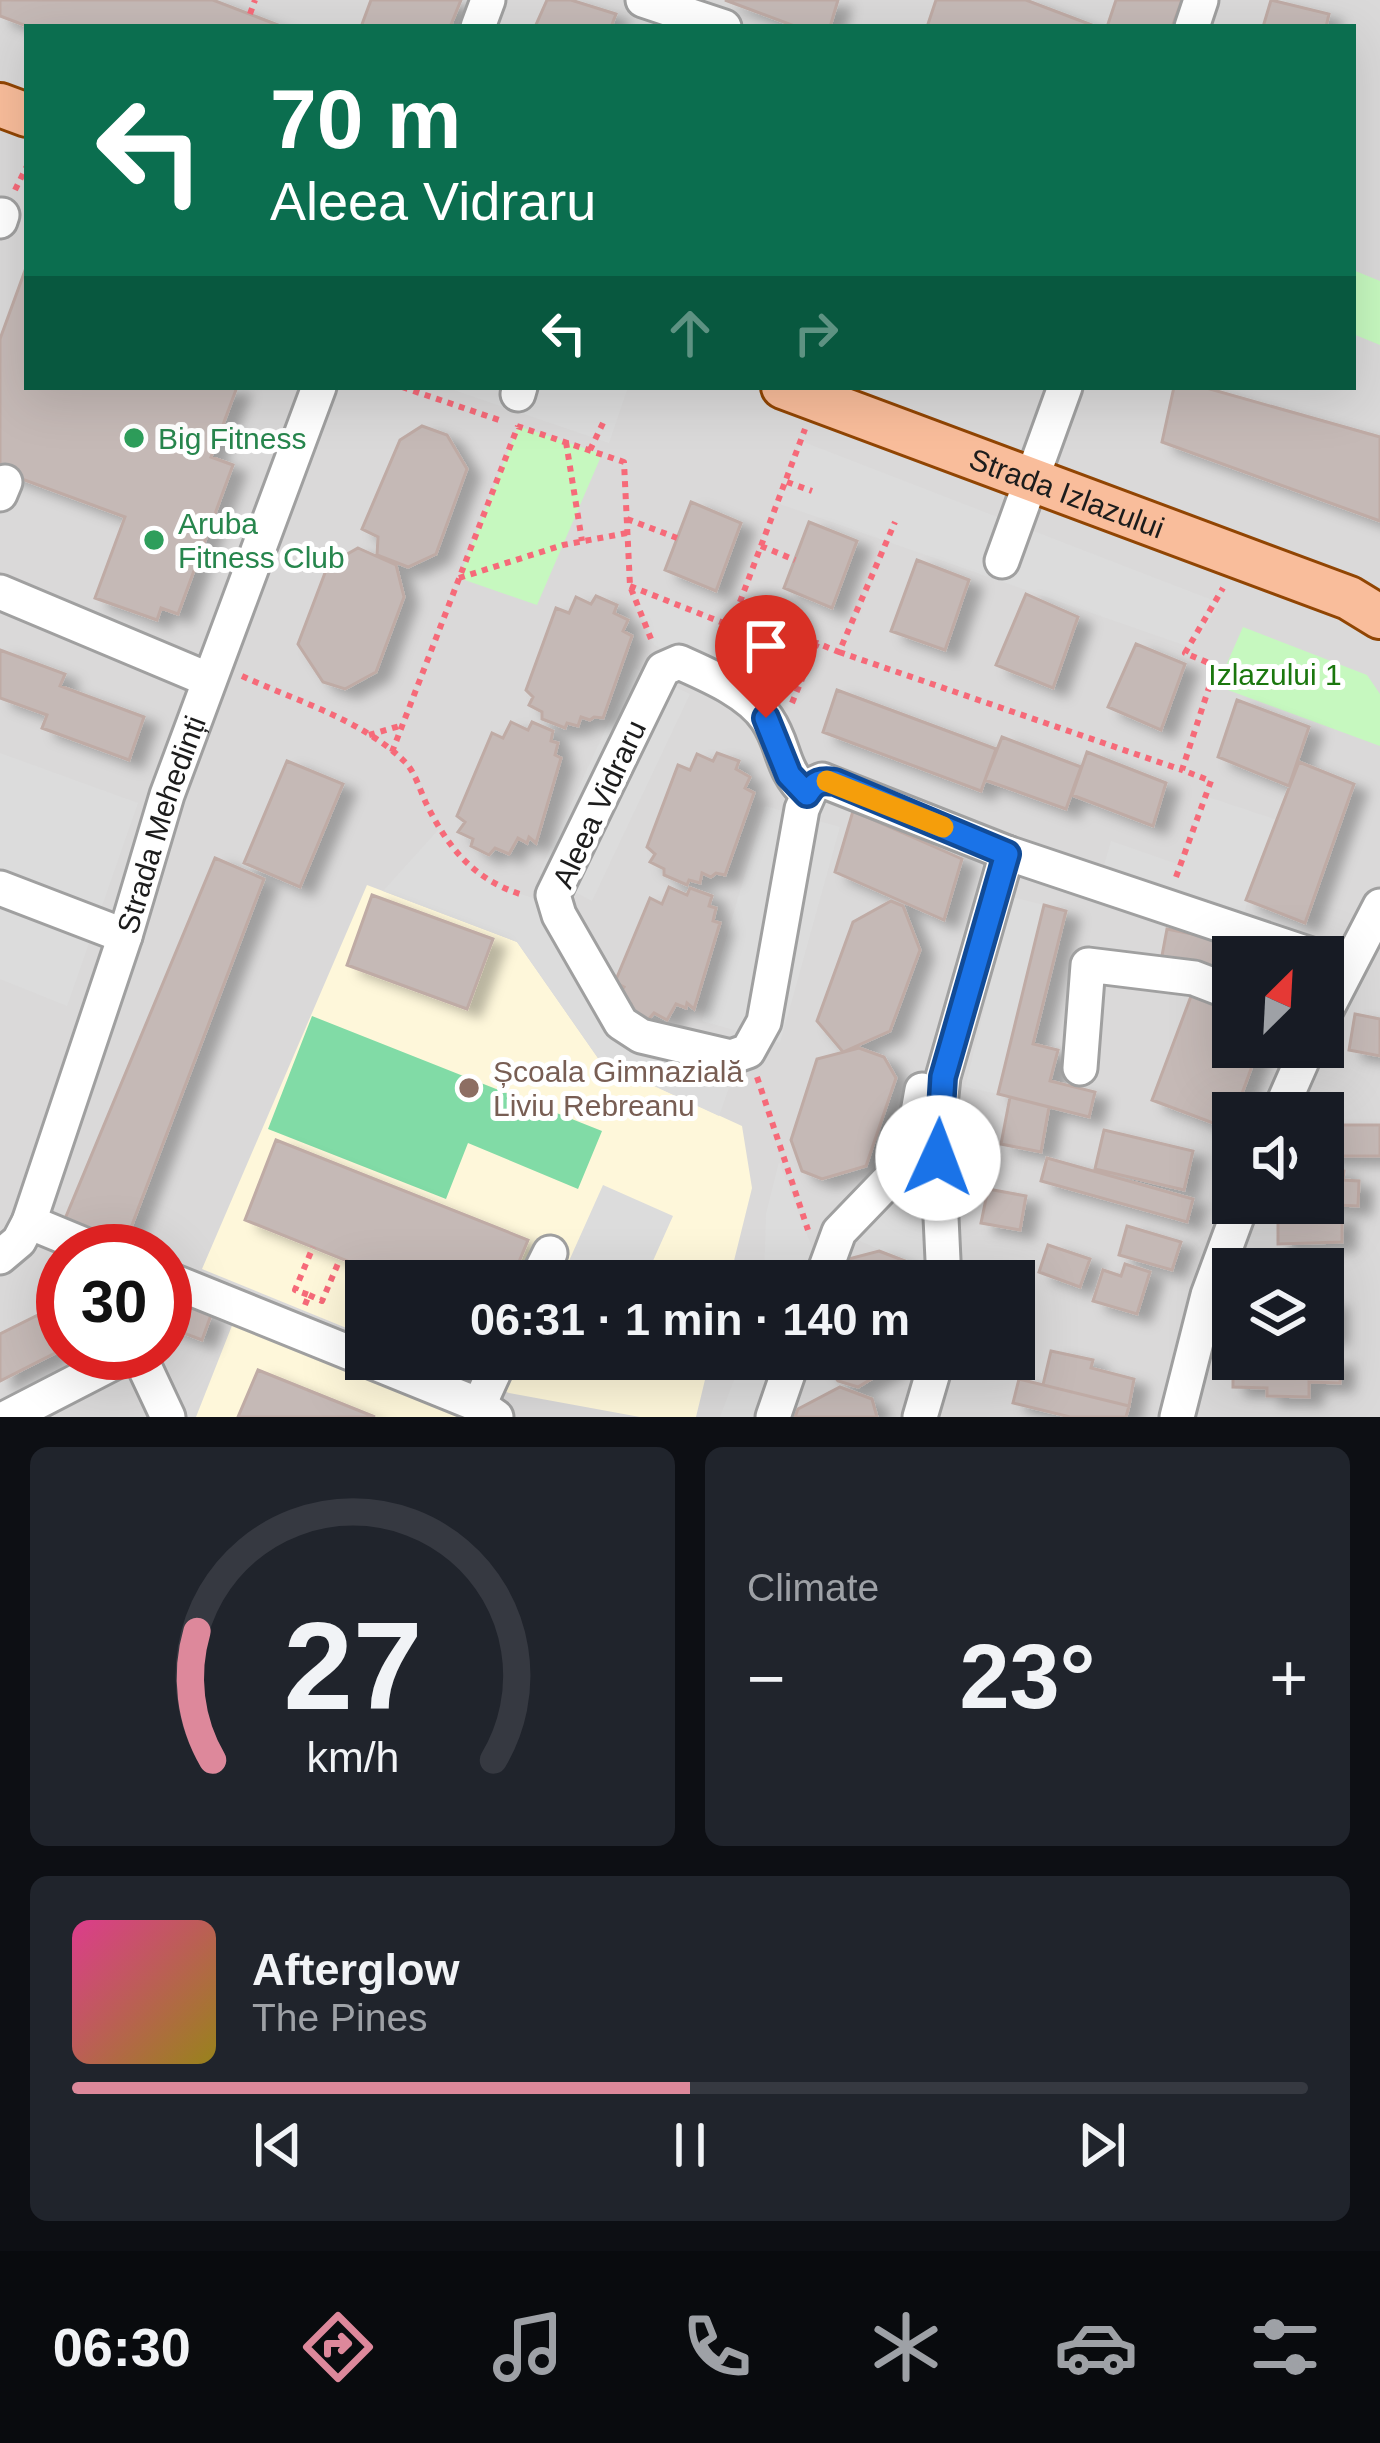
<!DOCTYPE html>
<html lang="en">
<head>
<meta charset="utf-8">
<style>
  :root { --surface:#171b24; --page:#20242c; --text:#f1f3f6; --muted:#9ea1a6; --line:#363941; --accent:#dd889b }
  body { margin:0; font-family:Helvetica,sans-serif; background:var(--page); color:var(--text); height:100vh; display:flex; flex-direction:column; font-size:45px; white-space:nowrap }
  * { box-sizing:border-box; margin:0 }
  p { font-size:39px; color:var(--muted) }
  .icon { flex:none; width:66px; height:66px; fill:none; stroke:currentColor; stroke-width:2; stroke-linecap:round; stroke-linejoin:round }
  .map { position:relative; height:1417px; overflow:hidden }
  .details { display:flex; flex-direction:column; gap:30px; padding:30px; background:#0d0f14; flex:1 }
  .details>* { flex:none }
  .banner { position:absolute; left:24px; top:24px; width:1332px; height:366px; border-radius:0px; box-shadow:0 12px 48px #0002; background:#0b6e4f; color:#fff; overflow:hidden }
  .needle { width:78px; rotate:24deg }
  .controls { position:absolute; left:1212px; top:936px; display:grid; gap:24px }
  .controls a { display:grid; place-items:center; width:132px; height:132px; border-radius:0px; background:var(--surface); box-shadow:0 12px 48px #0002; font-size:60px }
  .speed { position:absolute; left:36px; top:1224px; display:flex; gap:24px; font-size:60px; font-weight:700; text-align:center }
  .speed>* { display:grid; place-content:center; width:156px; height:156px; border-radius:50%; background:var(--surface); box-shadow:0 12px 48px #0002; line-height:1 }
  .speed .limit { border:18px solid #d22; background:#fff; color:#111 }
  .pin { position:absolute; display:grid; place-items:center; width:102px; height:102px; color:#fff; margin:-123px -51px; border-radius:50% 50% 50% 0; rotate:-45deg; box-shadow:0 0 12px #0007 }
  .pin .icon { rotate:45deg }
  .me { position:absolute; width:132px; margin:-66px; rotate:2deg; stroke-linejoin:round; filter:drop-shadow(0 0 9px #0008) }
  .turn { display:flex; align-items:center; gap:42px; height:252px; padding:0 48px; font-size:54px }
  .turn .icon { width:156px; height:156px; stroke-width:2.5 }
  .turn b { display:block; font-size:84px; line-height:102px }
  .lanes { display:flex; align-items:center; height:114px; padding:0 48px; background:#0003; justify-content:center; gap:60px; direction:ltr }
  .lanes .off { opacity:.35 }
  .big { font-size:90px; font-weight:600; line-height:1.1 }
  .details .widget { flex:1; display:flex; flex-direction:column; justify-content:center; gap:18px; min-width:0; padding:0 42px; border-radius:18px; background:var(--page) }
  .details .dial { align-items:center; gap:0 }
  .dial svg { height:312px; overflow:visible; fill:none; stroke:var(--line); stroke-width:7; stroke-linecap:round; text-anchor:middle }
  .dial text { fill:var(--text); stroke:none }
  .song { display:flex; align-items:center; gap:36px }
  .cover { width:144px; height:144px; border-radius:18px; background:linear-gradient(135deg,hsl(330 70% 55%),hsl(50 70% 35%)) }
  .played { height:12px; border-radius:6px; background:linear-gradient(90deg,var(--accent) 50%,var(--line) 50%) }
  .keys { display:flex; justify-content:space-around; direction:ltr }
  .heat { display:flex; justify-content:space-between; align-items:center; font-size:66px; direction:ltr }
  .details .tiles { flex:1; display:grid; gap:30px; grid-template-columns:1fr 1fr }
  .widget:last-child { grid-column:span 2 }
  .trip { position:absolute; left:345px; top:1260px; width:690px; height:120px; border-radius:0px; background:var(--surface); box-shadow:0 12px 48px #0002; font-weight:600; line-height:120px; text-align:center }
  .tab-bar { display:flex; height:192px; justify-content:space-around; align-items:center; background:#090b0e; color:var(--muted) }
  .tab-bar .icon { width:84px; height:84px }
  .tab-bar .selected { color:var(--accent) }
  .tab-bar b { font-size:54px; color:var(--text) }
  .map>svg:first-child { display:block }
</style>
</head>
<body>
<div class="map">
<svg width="1380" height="1417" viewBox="0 0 1380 1417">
  <defs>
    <filter id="shadow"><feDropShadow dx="13" dy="8" stdDeviation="6" flood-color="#0004"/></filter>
  </defs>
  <rect width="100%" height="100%" fill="#ede7e2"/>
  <path fill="#dad9d9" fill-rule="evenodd" d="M0,0H1380V1417H0ZM27,27H1353V387H27ZM1233,957H1323V1047H1233ZM1233,1113H1323V1203H1233ZM63,1251H165V1353H63ZM1233,1269H1323V1359H1233ZM366,1281H1014V1359H366Z"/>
  <path fill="#fef7da" d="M367,885L517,942L600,1061L742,1126L752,1188L729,1281H366V1336L202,1269Z
    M233,1323L464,1417H196Z
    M423,1359H710L696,1417H640L509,1393Z"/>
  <path fill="#c6f8bf" d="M1353,270L1380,281V345L1353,334Z
    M518,426L602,454L537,605L459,578Z
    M1243,627L1367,675L1380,694V746L1217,686Z"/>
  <path fill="#81dba6" d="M312,1016L602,1131L578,1189L468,1143L446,1199L268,1129Z"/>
  <path fill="#dcdcdc" d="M445,387H617L627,390L609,443Z
    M801,441L1220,603L1192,648L777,503Z
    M630,586L730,625L737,608L817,643L791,708L654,645Z
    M634,668L690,694L592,901L539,873Z
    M0,753L138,803L67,1006L0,979Z
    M1205,796L1277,820L1238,929L1099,883L1111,841L1180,865Z
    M765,806L840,827L780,1043L702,1021Z
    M439,829L472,871L499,887L555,905L621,1023L740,1056L719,1116L600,1061L517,942L383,891Z
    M1012,897L1044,905L998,1094L965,1087Z
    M913,1140L927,1270L839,1232Z
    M779,1162L823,1276L821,1281H764L766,1214Z
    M603,1185L673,1216L644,1281H560Z
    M742,1359H793L773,1417H720Z"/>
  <path fill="#c5b9b6" stroke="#bfaba5" stroke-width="3" filter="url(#shadow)" d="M0,0H213L283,27H29L0,16Z
    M371,0H461L450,27H361Z
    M547,0H571L616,14L611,27H535Z
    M725,0H838L830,27H797Z
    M936,0H1026L1097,27H927Z
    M1116,0H1182L1172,27H1107Z
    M1271,0L1329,14L1326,27H1263Z
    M27,265V387H237L211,457L233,465L178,614L161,608L157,620L95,598L125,517L0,471V339Z
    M1174,387H1203L1380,437V521L1162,442Z
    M422,426L447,435L467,469L436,554L408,567L377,555L378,537L362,529L400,440Z
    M691,502L741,523L716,591L665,570Z
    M809,522L857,541L832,608L784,588Z
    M358,548L396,565L404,597L376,672L345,689L323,682L298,644L328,565Z
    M917,560L969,580L945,650L891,631Z
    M1026,594L1078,617L1053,688L996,665Z
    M596,596L617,605L614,613L628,620L623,631L632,636L603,718L594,717L590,720L581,717L578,726L567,723L565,728L542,719V712L529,705L533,697L526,690L556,608L569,613L576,597L591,604Z
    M1136,644L1185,664L1161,730L1108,707Z
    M0,650L65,674L60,686L144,717L129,760L42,728L47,715L0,698Z
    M837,690L996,749L981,791L823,732Z
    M1237,700L1309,727L1289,786L1218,757Z
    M511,722L528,730L532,722L553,731L551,741L558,743L555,755L561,758L536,843L529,837L527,843L518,838L509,854L495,848L489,855L471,846L473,839L458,832L465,822L457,816L492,733L503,738Z
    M1002,737L1081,767L1066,809L985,780Z
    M1087,752L1166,783L1153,826L1072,795Z
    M717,753L739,761L736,769L750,777L745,788L754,793L725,875L716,873L711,877L702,873L700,883L689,880L687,885L664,875V869L650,862L655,854L647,847L678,765L690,770L697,754L713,761Z
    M287,761L343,784L300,887L244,863Z
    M1299,762L1354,784L1305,923L1246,900Z
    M853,811L962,859L944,920L835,872Z
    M215,858L264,879L122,1251H111L60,1231Z
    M669,887L687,895L690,888L712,896L709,906L716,908L713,921L720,923L694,1009L687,1003L686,1008L676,1004L667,1020L654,1013L647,1021L629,1012L631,1004L617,998L624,987L615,982L650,898L662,904Z
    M372,895L493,939L467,1009L347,965Z
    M891,901L903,906L920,950L890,1031L843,1052L817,1021L853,922Z
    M1044,905L1066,911L1033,1044L1058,1050L1050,1081L1095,1092L1089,1117L998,1094Z
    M1167,929L1232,942L1226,973L1161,961Z
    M1193,991L1233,1006V1047H1259L1229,1129L1152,1100Z
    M1355,1014L1380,1019V1056L1349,1050Z
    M859,1048L884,1057L896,1078L866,1166L822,1179L802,1171L791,1140L817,1059Z
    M1010,1097L1049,1107L1041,1152L1001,1144Z
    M1323,1125H1380V1156H1323Z
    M1104,1130L1193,1151L1184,1190L1095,1169Z
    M276,1140L528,1240L511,1281H397L245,1220Z
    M1047,1158L1193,1199L1187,1222L1041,1181Z
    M1323,1170L1344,1171L1343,1180L1359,1181L1358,1206L1294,1203H1323Z
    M988,1189L1026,1196L1020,1230L981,1223Z
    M1342,1215V1242L1278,1244V1218Z
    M1127,1226L1181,1242L1172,1270L1119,1255Z
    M1048,1245L1090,1259L1080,1287L1039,1272Z
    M879,1251L905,1261L912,1281H834L841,1261Z
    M1125,1264L1150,1272L1137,1314L1093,1301L1103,1270L1121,1276Z
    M165,1297L211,1315L202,1340L165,1326Z
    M1323,1300H1334V1335H1323Z
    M38,1315L57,1352L0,1381V1334Z
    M1051,1351L1093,1360L1091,1368L1134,1379L1129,1406L1043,1385Z
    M820,1359H893L891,1367L858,1387L838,1381Z
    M1233,1359H1341L1340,1383L1309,1382V1397L1267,1396V1388L1233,1387Z
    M258,1370L375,1417H238Z
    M1019,1379L1129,1406L1126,1417H1070L1013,1403Z
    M840,1387L872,1399L877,1417H795L798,1409Z"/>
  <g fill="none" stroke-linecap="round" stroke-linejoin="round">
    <defs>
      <g id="minor">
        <path d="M643,0L724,27"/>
        <path d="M478,27L488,0"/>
        <path d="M1192,27L1201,0"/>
        <path d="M0,221L2,215"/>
        <path d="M518,394L520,387"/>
        <path d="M0,494L5,482"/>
        <path d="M1002,561L1065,387"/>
        <path d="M0,592L207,679"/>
        <path d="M807,794C779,766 786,747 767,719C749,692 708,675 679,662L663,669L553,895L559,915L621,1023L641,1036L731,1057L748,1051L764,1022L802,809L813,784L822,780L1007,853L1317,957"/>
        <path d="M0,888L125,936"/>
        <path d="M1323,1016L1380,906"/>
        <path d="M1080,1068L1088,965L1194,978L1233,993"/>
        <path d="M1279,1113L1308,1047"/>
        <path d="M29,1222L99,1251"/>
        <path id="s1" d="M0,1257L19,1241L29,1222L125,936L167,795L319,387"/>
        <path d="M165,1278L479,1405L496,1417"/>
        <path d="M536,1281L550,1253"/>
        <path d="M821,1281L839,1232L890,1179L913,1140L922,1090"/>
        <path d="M944,1281L937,1133L943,1077L1007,853"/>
        <path d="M138,1353L168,1417"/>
        <path d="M479,1405L500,1359"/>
        <path d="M8,1417L132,1353"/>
        <path d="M773,1417L793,1359"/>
        <path d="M920,1417L937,1359"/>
        <path d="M1177,1417L1208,1295L1242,1203"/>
      </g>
      <g id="major">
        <path d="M0,105L27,115"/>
        <path id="s2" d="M783,387L1349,598L1380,617"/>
      </g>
    </defs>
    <use href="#minor" stroke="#a0a0a0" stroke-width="39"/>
    <use href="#major" stroke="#914503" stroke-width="48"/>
    <path stroke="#f66a79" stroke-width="6" stroke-dasharray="6 6" stroke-linecap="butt" d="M250,14L255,0
      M15,190L27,166
      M402,387L499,420
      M517,426L624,462L630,586L653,644
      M566,442L582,541
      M590,450L603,423
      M787,482L812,491
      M627,519L677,538
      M761,546L795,560
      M459,578L563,545L627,533
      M630,586L731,626
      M723,647L805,429
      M839,652L1182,770
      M242,676C294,700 363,720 405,762C415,772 420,790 426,803C448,848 474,880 523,895
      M792,703L817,643L839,652L895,522
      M369,735L403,725
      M392,752L518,426
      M1176,877L1211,781L1182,770L1216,666L1185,653L1223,588
      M757,1077L808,1230
      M309,1295L322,1301L340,1259
      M305,1305L309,1295L295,1290L313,1247"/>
    <use href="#minor" stroke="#fff" stroke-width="33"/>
    <use href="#major" stroke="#f9bd9b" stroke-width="42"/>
  </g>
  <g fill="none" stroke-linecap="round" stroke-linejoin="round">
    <defs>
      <path id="route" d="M766,718L789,775L807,794C815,781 821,780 835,782L1007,854L943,1077L938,1158"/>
    </defs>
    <use href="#route" stroke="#114b97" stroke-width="30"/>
    <use href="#route" stroke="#1a73e8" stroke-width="21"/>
    <path stroke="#f59e0b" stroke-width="21" d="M827,781L943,827"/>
  </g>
  <g fill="#2e9e5b" stroke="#fff" stroke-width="4.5">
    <circle cx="134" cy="438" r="12"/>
    <circle cx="154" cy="540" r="12"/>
  </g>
  <circle fill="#8d6e63" stroke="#fff" stroke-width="4.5" cx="469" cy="1088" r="12"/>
  <g text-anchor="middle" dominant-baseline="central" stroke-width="10" stroke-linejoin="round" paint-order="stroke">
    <g font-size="30" fill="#27864d" stroke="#fff" text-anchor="start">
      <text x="158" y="438">Big Fitness</text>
      <text x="178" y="523">Aruba<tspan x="178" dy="34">Fitness Club</tspan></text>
    </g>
    <g font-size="30" fill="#1c1c1c" stroke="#fff">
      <text stroke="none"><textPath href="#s2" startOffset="303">Strada Izlazului</textPath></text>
      <text transform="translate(599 804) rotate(-65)">Aleea Vidraru</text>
      <text stroke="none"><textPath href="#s1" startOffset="465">Strada Mehedinți</textPath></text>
    </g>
    <g font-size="30" fill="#1b770e" stroke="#fff">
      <text x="1275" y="674">Izlazului 1</text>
    </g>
    <g font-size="30" fill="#785e54" stroke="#fff" text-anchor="start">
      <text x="493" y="1071">Școala Gimnazială<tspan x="493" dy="34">Liviu Rebreanu</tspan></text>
    </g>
  </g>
</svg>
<div class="controls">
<a><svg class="needle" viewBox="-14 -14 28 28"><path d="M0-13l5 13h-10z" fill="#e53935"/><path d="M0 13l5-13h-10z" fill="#9ea1a6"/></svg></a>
<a><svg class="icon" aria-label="sound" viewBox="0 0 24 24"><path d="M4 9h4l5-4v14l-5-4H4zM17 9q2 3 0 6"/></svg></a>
<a><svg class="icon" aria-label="layers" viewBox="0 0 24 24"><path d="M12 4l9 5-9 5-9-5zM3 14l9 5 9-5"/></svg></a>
</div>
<div class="speed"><div class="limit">30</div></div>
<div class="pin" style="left:766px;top:718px;background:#d93025"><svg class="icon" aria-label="arrive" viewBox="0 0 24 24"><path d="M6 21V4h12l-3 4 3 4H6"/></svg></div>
<svg class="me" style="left:938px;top:1158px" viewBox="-20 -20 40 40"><circle r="19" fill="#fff"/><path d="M0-13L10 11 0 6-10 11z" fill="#1a73e8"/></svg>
<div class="trip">06:31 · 1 min · 140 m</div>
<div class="banner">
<div class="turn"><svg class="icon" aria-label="left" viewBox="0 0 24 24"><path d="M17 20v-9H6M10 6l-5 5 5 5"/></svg><div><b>70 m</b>Aleea Vidraru</div></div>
<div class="lanes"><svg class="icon" aria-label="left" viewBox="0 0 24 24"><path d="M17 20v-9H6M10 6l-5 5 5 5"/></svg><svg class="icon off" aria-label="ahead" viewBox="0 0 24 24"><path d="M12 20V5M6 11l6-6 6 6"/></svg><svg class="icon off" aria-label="right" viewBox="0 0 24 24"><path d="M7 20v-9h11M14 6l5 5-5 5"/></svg></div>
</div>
</div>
<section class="details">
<div class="tiles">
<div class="widget dial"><svg viewBox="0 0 100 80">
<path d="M14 69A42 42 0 1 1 86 69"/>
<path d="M14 69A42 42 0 0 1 10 36" stroke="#dd889b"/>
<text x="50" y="56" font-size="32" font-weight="700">27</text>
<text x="50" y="72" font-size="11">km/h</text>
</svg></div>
<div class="widget"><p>Climate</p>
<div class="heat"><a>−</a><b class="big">23°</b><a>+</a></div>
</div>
<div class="widget">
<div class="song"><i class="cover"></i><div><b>Afterglow</b><p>The Pines</p></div></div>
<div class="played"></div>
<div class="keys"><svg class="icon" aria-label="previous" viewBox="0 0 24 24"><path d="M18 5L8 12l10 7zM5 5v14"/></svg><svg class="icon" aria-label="pause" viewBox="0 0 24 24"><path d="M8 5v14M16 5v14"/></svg><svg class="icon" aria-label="next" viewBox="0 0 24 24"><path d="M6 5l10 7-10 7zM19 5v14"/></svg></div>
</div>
</div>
</section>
<nav class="tab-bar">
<b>06:30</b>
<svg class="icon selected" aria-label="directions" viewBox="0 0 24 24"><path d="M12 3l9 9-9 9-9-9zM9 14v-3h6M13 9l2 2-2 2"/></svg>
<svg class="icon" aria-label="music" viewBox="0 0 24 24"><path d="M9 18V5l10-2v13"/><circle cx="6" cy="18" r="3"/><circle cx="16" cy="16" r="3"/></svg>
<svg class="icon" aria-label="phone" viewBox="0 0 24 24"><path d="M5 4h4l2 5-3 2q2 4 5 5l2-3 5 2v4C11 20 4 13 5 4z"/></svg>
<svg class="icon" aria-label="climate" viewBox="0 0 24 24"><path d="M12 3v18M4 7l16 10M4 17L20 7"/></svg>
<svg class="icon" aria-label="car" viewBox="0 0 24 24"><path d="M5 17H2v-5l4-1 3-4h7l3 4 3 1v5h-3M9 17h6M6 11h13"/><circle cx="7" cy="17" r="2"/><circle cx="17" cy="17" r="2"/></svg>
<svg class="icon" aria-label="filters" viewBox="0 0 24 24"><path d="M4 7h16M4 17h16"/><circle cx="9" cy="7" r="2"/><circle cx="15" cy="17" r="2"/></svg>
</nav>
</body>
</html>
